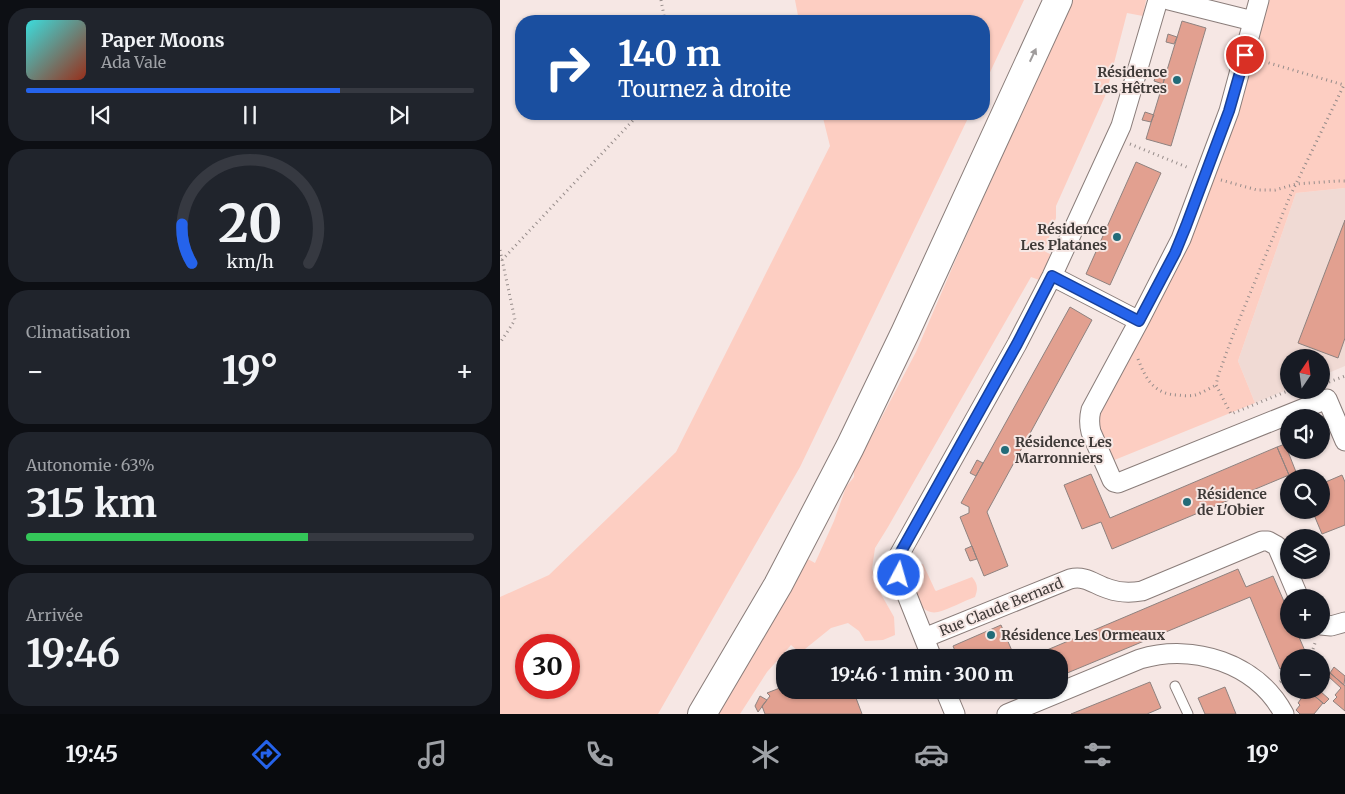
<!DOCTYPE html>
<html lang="fr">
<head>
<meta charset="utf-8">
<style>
  :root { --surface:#171b24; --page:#20242c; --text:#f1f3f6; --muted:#9ea1a6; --line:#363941; --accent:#2563eb }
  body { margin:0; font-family:Merriweather,serif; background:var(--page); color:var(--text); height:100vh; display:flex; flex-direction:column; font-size:19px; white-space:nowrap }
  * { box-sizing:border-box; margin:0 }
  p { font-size:16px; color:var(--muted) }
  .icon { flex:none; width:28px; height:28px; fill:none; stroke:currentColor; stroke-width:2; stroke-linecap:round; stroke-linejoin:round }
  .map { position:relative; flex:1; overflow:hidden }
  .details { display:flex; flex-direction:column; gap:8px; padding:8px; background:#0d0f14; width:500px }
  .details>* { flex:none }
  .hud { position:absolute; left:15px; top:15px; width:475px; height:105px; border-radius:20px; box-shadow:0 1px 4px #0004; background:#1a4fa0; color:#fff; overflow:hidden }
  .needle { width:32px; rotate:13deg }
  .buttons { position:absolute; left:780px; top:349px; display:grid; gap:10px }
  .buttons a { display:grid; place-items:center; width:50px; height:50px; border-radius:50%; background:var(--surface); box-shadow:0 1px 4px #0004; font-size:25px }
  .speed { position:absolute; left:15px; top:634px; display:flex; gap:10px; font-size:25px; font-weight:700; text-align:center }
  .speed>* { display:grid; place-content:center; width:65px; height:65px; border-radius:50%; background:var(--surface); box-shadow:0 1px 4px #0004; line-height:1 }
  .speed .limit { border:8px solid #d22; background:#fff; color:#111 }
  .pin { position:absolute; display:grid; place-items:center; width:42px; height:42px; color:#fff; margin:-21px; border:2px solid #fff; border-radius:50%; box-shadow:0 1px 5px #0007 }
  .me { position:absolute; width:55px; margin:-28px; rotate:6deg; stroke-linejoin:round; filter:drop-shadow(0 0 4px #0008) }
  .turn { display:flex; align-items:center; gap:18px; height:105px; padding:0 20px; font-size:22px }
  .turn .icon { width:65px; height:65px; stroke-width:2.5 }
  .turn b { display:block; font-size:35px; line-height:42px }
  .big { font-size:38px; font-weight:700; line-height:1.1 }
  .details .card { flex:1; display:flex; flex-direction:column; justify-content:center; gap:8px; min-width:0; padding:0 18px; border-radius:20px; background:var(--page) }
  .details .dial { align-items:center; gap:0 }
  .dial svg { height:130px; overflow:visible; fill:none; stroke:var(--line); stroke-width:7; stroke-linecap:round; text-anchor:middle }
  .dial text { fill:var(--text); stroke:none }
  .song { display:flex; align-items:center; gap:15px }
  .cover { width:60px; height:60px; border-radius:8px; background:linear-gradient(135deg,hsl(180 70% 55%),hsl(10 70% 35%)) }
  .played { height:5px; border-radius:2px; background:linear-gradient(90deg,var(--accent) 70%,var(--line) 70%) }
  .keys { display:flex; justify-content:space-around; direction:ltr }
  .heat { display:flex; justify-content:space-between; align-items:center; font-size:28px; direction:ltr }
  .charge { height:8px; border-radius:4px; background:linear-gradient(90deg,#34c759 63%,var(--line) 0) }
  .trip { position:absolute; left:276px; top:649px; width:292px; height:50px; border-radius:20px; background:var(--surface); box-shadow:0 1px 4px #0004; font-weight:700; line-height:50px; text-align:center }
  .tab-bar { display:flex; height:80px; justify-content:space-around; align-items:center; background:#090b0e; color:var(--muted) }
  .tab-bar .icon { width:35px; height:35px }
  .tab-bar .selected { color:var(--accent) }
  .tab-bar b { font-size:22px; color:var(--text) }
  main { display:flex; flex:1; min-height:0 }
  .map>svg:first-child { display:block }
</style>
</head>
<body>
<main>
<section class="details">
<div class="card">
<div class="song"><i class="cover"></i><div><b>Paper Moons</b><p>Ada Vale</p></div></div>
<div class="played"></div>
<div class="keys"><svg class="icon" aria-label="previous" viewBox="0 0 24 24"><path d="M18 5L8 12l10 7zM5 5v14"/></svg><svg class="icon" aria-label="pause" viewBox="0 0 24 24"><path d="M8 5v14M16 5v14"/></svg><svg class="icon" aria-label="next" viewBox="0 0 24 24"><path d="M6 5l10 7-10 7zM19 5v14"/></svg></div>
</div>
<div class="card dial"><svg viewBox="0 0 100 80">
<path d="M14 69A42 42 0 1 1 86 69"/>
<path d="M14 69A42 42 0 0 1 8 45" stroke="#2563eb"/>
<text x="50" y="56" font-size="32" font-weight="700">20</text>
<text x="50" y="72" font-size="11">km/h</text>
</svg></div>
<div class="card"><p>Climatisation</p>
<div class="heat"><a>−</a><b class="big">19°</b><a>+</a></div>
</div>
<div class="card"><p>Autonomie · 63%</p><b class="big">315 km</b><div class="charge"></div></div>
<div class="card"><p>Arrivée</p><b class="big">19:46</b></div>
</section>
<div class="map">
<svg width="845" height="714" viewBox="0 0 845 714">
  <rect width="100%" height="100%" fill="#f6e7e4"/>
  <path fill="#f0dad4" d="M845,188V366L821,376V358H789V389L755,403L738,361L796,193Z"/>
  <path fill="#fdcec2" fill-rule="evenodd" d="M295,0H524L484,85V21H299Z
    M572,0H646L643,16L627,13L606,94L556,206V218L544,251L554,256L542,281L531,277L388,527L375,548L372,569L381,594L394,617L395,635L383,640L365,641L359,631L348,623L331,628L305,649L298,651L291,645L267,672L240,714H217L306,558L315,563L334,521L346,487L354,477V470L416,352L456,259Z
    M765,0H845V188L796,193L738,361L755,403L612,461L599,428L600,415L638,338Z
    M322,114H470L300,467L158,714H0V597L49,575L176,452L330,146ZM26,645H69V688H26Z
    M416,563L423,564L435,590L436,591L472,577C478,584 478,589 475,597C464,601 449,609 438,612C416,617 412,581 411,566Z"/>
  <path fill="#e2a090" stroke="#8f827f" d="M682,21L706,28L671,146L646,139Z
    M668,34L677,37L674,44L666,42Z
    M656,74L665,76L663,84L654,81Z
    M645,112L654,115L651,122L642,120Z
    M636,162L661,173L610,285L586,274Z
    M845,220V338L838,358L798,343Z
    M570,307L592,320L487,512L508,566L484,576L460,517L469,513V507L461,503Z
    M785,444L796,472L789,475L777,447Z
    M777,447L789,475L612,549L601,522L582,529L564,485L591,474L610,518Z
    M477,460L483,463L476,476L470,473Z
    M842,475L845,482V525L822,534L812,510H821V484Z
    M472,546L477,559L470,561L465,549Z
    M738,569L746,587L773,576L789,613V630H796L808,658H789V666L780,669L750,597L560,676V658H550L547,650Z
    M501,625L515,658H458L453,646Z
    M834,667L845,676L844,685L830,673Z
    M828,671L845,686V711L833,701L837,697L835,695L841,688L829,677L823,683L821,681V678Z
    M650,682L661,708L647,714H571Z
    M285,686V690H353L362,714H265L262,706L270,696L267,693Z
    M725,687L736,714H705L698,698Z
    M796,690H807L823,703L814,714H800L796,710L800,705L798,703L803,696Z
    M810,690H821L820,691L829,699L824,704L809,691Z
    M260,696L267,700L258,712L255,706Z"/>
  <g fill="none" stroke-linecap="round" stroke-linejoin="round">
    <defs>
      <path id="lane" d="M675,686L688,714"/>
      <path id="street" d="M669,0L753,21
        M759,0L729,111L681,239L639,321L591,410C589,418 589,424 591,432L612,480L614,482L618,483L827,399L845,441
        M552,276L639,321
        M821,625L831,626L845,622
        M424,638L570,579C586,575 595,585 609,589C620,593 630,593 642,591L762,541H768L777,546L799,598
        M432,658L399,575L397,568L398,557L517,344L552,276L621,126L658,0
        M445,690L455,714
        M507,714L640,659C693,643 757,663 784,714"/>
      <path id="primary" d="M202,714L278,585L350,447L405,333L558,0"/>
    </defs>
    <use href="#lane" stroke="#8a7d7a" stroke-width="11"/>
    <use href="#street" stroke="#8a7d7a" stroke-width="21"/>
    <use href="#primary" stroke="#8a7d7a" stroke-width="30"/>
    <path stroke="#968c8a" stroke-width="3" stroke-dasharray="1 4" stroke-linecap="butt" d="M161,0L165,21
      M759,60L844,85
      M630,144L689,168
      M721,180L757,190H775L796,184L837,181H845
      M0,250L15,320L0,343
      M2,260L139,114
      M638,359C646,380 655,395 679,395C684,396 690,396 695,395C702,393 710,388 716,385
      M829,382L845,376
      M790,390L731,414L716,385L718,376L733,335L790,196L844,85
      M812,658L814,656L813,649L816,640
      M780,682L789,675"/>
    <use href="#lane" stroke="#fff" stroke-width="9"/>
    <use href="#street" stroke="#fff" stroke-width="19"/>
    <use href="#primary" stroke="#fff" stroke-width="28"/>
  </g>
  <defs><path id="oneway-solid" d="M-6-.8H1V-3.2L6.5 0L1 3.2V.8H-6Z" transform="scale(1.25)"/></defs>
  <use fill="#9f9c9c" href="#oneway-solid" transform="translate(533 55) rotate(-65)"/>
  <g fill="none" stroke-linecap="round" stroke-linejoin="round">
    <defs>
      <path id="route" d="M399,575L397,568L398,557L517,344L552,276L639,321L675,253L686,226L729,111L745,55"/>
    </defs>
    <use href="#route" stroke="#184099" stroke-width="12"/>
    <use href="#route" stroke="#2563eb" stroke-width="9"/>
  </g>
  <g fill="#236b78" stroke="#f6e7e4" stroke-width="2">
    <circle cx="677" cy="80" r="5"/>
    <circle cx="617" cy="237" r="5"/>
    <circle cx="505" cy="450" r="5"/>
    <circle cx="687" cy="502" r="5"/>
    <circle cx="491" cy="635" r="5"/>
  </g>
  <g text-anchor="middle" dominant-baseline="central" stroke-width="4" stroke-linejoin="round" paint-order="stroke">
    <g font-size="14" font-weight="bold" fill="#3f3a38" stroke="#f6e7e4" text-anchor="start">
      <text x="667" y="72" text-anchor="end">Résidence<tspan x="667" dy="16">Les Hêtres</tspan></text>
      <text x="607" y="229" text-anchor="end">Résidence<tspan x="607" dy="16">Les Platanes</tspan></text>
      <text x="515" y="442">Résidence Les<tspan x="515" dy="16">Marronniers</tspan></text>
      <text x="697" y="494">Résidence<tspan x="697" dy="16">de L'Obier</tspan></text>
      <text x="501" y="635">Résidence Les Ormeaux</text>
    </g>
    <g font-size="14" fill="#3f3a38" stroke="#f6e7e4">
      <text transform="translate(501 607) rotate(-22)">Rue Claude Bernard</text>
    </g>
  </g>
</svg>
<div class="buttons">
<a><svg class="needle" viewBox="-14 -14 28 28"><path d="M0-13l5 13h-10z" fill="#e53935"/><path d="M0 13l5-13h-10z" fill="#9ea1a6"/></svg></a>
<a><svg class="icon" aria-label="sound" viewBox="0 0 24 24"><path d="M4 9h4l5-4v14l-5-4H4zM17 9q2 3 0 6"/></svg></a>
<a><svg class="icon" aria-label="search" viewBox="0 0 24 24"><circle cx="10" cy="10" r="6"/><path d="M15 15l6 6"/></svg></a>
<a><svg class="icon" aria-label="layers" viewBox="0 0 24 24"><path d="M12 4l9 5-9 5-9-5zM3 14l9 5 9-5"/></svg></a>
<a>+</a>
<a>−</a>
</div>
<div class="speed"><div class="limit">30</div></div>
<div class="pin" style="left:745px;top:55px;background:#d93025"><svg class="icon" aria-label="arrive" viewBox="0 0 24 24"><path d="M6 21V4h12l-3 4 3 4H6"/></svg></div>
<svg class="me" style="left:399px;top:575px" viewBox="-20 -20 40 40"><circle r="17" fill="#2563eb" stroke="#fff" stroke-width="3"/><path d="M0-11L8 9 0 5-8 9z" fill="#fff"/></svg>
<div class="trip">19:46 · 1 min · 300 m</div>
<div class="hud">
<div class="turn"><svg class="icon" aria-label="right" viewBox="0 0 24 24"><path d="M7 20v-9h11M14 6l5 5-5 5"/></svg><div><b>140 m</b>Tournez à droite</div></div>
</div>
</div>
</main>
<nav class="tab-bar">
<b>19:45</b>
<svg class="icon selected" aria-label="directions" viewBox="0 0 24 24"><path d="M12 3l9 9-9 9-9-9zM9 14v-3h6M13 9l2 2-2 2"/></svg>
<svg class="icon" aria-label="music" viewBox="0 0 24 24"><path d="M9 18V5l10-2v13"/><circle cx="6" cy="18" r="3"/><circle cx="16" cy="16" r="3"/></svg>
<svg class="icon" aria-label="phone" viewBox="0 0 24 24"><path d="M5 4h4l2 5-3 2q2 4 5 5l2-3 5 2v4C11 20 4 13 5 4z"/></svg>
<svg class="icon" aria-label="climate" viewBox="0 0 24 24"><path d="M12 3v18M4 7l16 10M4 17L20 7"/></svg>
<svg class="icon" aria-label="car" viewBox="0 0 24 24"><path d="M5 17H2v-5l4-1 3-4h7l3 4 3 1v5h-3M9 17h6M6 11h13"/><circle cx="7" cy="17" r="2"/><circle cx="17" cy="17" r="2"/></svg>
<svg class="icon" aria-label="filters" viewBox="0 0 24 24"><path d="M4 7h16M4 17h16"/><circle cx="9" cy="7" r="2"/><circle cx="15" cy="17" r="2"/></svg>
<b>19°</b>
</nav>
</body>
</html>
